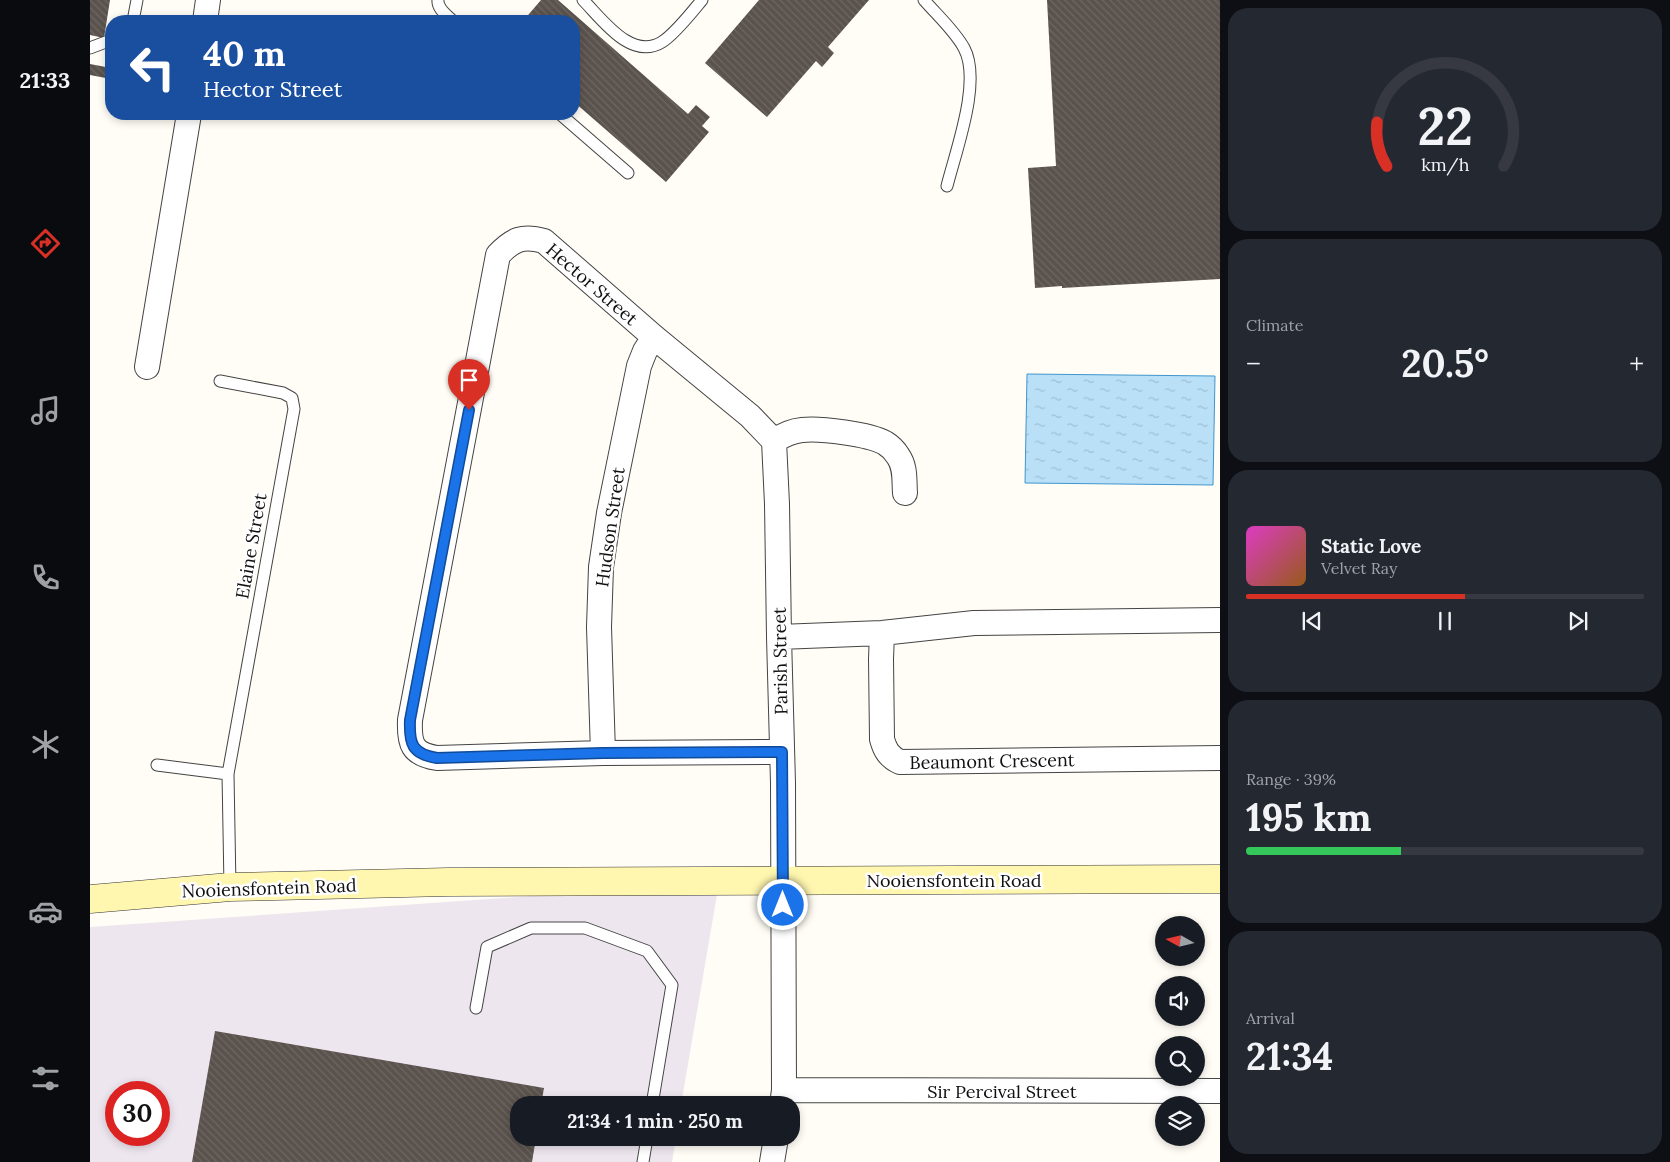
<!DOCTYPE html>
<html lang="en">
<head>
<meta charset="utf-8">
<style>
  :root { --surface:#171b24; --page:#242831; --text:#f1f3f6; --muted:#9ea1a6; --line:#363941; --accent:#d93025 }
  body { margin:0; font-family:Lora,serif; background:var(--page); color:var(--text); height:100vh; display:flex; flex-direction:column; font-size:19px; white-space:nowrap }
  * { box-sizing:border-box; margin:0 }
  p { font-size:16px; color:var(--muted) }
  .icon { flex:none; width:28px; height:28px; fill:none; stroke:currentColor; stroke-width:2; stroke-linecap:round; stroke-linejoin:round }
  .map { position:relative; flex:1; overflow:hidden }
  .drawer { display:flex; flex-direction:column; gap:8px; padding:8px; background:#0d0f14; width:450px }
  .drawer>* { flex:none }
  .top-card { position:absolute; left:15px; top:15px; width:475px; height:105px; border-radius:20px; box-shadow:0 2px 8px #0003; background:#1a4fa0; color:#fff; overflow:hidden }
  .needle { width:32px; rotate:278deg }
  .fabs { position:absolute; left:1065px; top:916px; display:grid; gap:10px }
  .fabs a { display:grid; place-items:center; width:50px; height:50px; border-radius:50%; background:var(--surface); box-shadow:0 2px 8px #0003; font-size:25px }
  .speed { position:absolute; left:15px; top:1081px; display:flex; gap:10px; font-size:25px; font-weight:700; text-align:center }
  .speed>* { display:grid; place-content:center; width:65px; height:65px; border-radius:50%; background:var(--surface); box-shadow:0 2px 8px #0003; line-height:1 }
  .speed .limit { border:8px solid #d22; background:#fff; color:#111 }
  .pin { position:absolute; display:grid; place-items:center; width:42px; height:42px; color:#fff; margin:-51px -21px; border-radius:50% 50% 50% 0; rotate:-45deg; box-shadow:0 0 5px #0007 }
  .pin .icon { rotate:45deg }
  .me { position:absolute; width:55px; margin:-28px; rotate:0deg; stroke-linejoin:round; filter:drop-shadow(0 0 4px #0008) }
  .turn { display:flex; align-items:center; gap:18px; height:105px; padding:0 15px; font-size:22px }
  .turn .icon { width:65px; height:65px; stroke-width:2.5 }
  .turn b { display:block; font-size:35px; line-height:42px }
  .big { font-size:38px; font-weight:700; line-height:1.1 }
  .drawer .card { flex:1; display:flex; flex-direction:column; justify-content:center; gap:8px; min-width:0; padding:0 18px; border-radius:20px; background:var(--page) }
  .drawer .dial { align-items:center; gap:0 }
  .dial svg { height:130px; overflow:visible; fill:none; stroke:var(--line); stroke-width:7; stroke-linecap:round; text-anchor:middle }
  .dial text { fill:var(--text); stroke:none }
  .song { display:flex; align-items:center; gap:15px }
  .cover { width:60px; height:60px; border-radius:8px; background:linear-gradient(135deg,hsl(310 70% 55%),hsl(30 70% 35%)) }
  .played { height:5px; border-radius:2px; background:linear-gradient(90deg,var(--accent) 55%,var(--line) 55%) }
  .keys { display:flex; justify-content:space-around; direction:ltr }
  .heat { display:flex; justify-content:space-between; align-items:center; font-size:28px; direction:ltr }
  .charge { height:8px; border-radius:4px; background:linear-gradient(90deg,#34c759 39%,var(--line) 0) }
  .trip { position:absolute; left:420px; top:1096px; width:290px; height:50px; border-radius:20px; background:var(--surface); box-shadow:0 2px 8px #0003; font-weight:700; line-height:50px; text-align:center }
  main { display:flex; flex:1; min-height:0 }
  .tab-bar { display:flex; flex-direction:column; width:90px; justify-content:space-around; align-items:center; background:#090b0e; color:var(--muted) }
  .tab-bar .icon { width:35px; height:35px }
  .tab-bar .active { color:var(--accent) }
  .tab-bar b { font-size:22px; color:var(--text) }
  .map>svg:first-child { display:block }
</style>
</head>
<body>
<main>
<nav class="tab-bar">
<b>21:33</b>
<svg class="icon active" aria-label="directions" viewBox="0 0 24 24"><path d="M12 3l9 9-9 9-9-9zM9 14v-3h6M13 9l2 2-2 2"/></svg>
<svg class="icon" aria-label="music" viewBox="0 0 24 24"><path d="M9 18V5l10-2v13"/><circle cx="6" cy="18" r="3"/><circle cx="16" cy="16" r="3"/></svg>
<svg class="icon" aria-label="phone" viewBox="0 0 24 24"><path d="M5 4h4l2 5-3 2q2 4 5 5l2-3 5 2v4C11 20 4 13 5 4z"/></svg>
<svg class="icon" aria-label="climate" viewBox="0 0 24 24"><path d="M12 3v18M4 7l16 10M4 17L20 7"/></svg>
<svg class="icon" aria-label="car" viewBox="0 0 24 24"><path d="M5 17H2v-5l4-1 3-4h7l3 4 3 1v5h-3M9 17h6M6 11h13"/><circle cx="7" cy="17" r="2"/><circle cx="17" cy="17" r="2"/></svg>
<svg class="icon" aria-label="filters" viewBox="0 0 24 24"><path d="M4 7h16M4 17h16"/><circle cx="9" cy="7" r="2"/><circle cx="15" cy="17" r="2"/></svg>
</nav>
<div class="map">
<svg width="1130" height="1162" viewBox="0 0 1130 1162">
  <defs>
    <pattern id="water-ripples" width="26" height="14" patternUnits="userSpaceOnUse" patternTransform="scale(1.25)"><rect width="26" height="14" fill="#b9e0f7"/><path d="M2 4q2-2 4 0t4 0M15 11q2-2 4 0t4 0" fill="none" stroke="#9ebfd3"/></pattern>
    <pattern id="building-back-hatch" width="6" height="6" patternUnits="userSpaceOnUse" patternTransform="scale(1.25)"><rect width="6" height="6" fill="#5a524d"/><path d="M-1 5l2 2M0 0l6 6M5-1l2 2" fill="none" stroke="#6d6662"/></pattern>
  </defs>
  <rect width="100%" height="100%" fill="#fffdf5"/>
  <path fill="#eee6ef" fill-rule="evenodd" d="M629,883L591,1105H429V1138H586L582,1162H0V927ZM26,1092H69V1135H26Z"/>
  <path fill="url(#water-ripples)" stroke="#3f96cf" d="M937,374L1125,376L1123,485L935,483Z"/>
  <path fill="url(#building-back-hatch)" d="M0,0H20L14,38L0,35Z
    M451,0H468L598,114L606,105L620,117L612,126L619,132L576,182L484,102V21H433Z
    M669,0H779L738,47L744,53L739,59L732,67L726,61L677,117L615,63Z
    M957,0H1130V279L972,288V286L945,288L938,168L966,166Z
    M0,64L21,68V79L0,75Z
    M125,1031L454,1088L451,1105H429V1138H446L442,1162H102Z"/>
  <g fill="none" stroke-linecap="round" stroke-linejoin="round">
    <defs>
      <path id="lane" d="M348,0C347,9 357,15 363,21
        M493,0C512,19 541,61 572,42C585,34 602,12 612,0
        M834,0C847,15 864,30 874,48C892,81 866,150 857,186
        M43,21L47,0
        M0,48L21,40
        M470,114L538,173
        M130,381L193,393L202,398L204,409L138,774L140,887
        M67,765L138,774
        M386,1008L397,947L441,928H495L557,951L582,985L562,1105
        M553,1162L557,1138"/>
      <path id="street" d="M115,21L118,0
        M57,367L99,114
        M684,441L660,416L564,337L454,241C433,235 423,239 408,255L320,720C319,744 322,754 347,758L513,753L692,752
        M684,441L687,504L689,637L693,783L694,1090L692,1105
        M684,441C693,435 701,431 712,430C730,428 779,434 795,443C800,446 805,451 808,456C816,467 814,481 815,493
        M792,633L791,659L792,739C795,750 799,757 810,762L1130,758
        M689,637L792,633L884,623L1130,620
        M513,753L509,627L511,567L519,513L549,366L555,351L564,337
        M694,1090L1130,1091
        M682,1162L686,1138"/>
      <path id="secondary" d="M0,899L140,887L358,882L1130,879"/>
    </defs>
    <use href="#lane" stroke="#444" stroke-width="13"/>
    <use href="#street" stroke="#444" stroke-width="26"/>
    <use href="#secondary" stroke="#333" stroke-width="29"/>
    <use href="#lane" stroke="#fff" stroke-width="11"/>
    <use href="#street" stroke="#fff" stroke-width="24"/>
    <use href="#secondary" stroke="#fff6b0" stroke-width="28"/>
  </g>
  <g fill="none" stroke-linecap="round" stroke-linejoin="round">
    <defs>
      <path id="route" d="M379,410L320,720C319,744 322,754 347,758L513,753L692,752L693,905"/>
    </defs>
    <use href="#route" stroke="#114b97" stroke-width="12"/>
    <use href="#route" stroke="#1a73e8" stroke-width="9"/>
  </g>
  <g text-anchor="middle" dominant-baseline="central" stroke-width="5" stroke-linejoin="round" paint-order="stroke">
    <g font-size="18" fill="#111" stroke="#fff">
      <text transform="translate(502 284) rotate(41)">Hector Street</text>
      <text transform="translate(520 527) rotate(-82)">Hudson Street</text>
      <text transform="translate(161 546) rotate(-80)">Elaine Street</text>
      <text transform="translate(690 661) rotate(-91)">Parish Street</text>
      <text transform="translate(902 761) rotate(-1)">Beaumont Crescent</text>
      <text x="864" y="880">Nooiensfontein Road</text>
      <text transform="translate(179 888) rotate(-2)">Nooiensfontein Road</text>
      <text x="912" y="1091">Sir Percival Street</text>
    </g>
  </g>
</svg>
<div class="fabs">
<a><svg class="needle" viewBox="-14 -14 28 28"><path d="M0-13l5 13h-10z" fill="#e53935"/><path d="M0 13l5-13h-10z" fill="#9ea1a6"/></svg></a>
<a><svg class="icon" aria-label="sound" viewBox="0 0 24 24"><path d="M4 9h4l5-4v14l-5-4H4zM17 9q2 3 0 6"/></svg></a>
<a><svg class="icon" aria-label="search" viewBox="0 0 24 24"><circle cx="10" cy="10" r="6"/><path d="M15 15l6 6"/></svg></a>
<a><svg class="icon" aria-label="layers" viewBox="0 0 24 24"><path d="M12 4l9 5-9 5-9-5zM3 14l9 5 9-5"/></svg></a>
</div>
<div class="speed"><div class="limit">30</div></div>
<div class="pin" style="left:379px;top:410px;background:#d93025"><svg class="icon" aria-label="arrive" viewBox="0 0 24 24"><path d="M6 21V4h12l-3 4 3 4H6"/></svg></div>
<svg class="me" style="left:693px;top:905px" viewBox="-20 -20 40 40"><circle r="17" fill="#1a73e8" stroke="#fff" stroke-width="3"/><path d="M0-11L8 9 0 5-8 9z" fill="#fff"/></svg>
<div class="trip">21:34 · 1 min · 250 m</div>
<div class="top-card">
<div class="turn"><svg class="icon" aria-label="left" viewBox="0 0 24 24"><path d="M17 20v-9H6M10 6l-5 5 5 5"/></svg><div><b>40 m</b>Hector Street</div></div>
</div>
</div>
<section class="drawer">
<div class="card dial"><svg viewBox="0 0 100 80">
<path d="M14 69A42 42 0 1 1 86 69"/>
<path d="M14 69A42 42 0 0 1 8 42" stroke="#d93025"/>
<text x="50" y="56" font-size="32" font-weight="700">22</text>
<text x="50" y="72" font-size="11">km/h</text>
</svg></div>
<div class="card"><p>Climate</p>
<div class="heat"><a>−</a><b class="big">20.5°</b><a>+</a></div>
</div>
<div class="card">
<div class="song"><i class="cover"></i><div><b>Static Love</b><p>Velvet Ray</p></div></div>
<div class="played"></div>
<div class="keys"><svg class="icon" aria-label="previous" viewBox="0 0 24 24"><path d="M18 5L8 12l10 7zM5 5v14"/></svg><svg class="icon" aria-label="pause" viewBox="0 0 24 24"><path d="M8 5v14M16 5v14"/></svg><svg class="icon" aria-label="next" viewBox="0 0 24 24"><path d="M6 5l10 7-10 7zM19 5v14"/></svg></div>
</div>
<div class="card"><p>Range · 39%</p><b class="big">195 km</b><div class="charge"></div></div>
<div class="card"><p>Arrival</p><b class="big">21:34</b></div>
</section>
</main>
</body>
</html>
